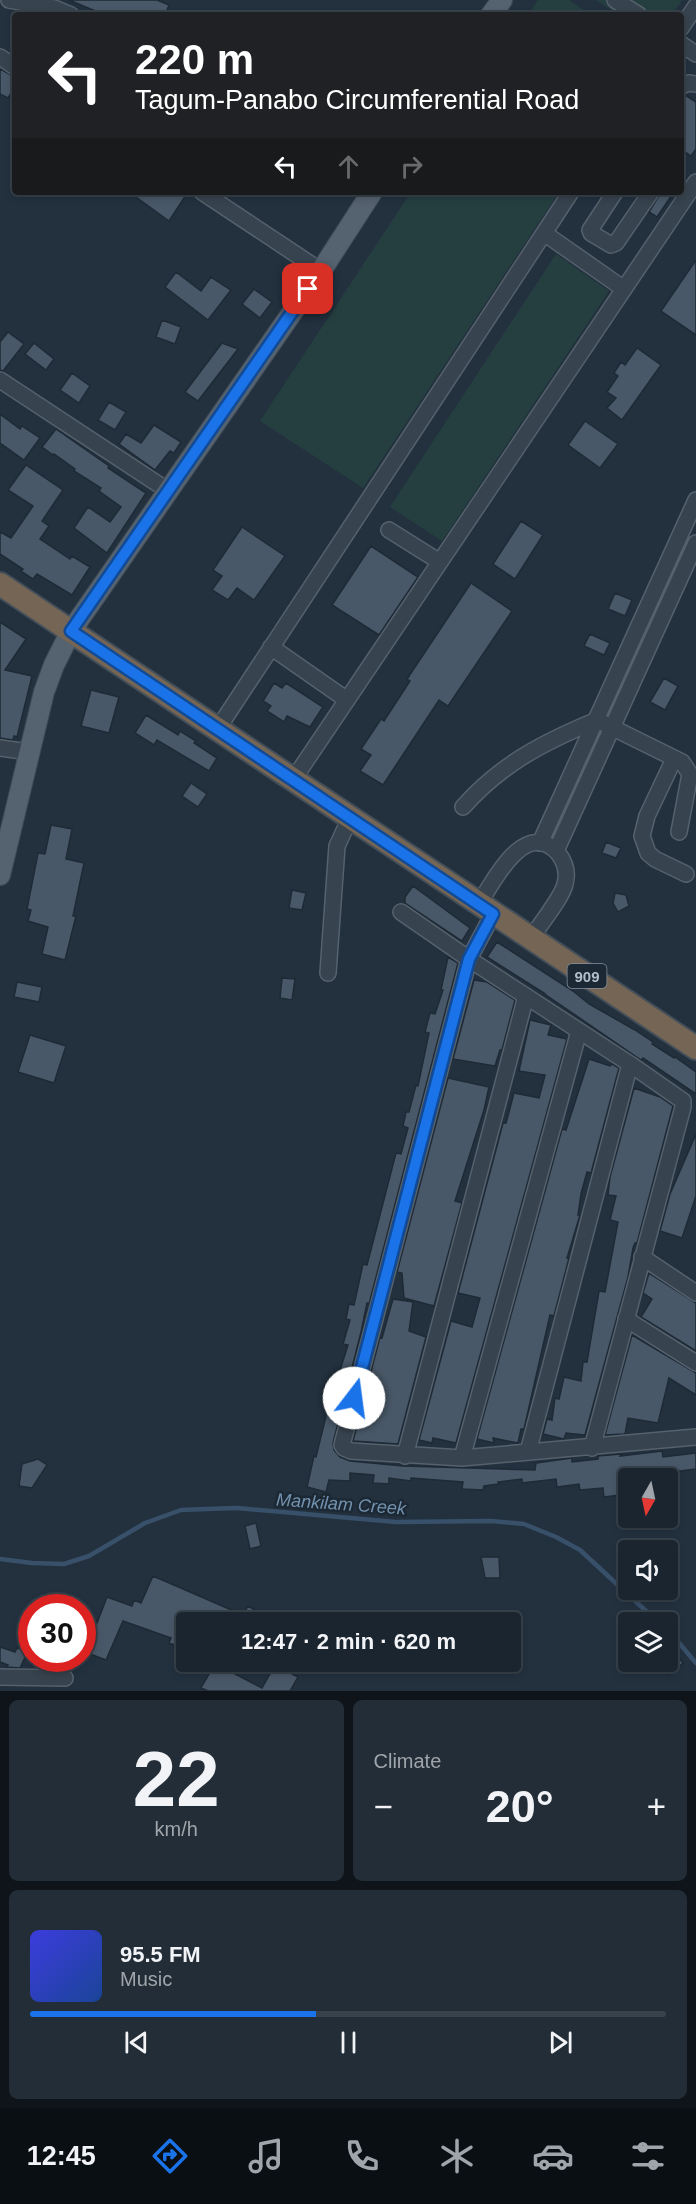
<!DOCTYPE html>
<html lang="en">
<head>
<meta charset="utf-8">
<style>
  :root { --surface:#1a252f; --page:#232d37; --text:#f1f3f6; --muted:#9fa5aa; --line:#38424b; --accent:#1a73e8 }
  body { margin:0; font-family:Helvetica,sans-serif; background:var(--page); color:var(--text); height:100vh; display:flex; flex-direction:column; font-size:22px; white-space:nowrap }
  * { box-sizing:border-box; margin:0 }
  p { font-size:20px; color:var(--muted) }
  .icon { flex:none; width:33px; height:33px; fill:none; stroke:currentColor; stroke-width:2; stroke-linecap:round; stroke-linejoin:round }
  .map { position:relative; height:1691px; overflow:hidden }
  .drawer { display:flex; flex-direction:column; gap:9px; padding:9px; background:#0e141a; flex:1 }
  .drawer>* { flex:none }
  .top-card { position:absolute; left:12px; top:12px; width:672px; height:183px; border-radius:6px; box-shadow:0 3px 9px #0003,0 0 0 2px var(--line); background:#202124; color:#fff; overflow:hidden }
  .needle { width:39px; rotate:189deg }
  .controls { position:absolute; left:618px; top:1468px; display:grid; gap:12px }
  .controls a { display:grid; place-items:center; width:60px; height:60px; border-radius:6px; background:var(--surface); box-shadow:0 3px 9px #0003,0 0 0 2px var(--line); font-size:30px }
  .speed { position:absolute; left:18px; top:1594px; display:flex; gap:12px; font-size:30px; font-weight:700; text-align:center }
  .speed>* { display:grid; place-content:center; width:78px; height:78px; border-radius:50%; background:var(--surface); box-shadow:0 3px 9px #0003,0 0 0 2px var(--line); line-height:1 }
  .speed .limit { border:9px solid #d22; background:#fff; color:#111 }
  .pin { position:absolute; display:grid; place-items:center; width:51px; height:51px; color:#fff; margin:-26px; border-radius:12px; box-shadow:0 3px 9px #0006 }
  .me { position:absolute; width:66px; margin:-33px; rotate:15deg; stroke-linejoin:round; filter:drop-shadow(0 0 4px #0008) }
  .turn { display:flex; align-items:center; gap:21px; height:126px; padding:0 24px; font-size:27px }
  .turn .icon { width:78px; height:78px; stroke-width:2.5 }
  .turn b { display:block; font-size:42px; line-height:51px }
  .lanes { display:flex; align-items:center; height:57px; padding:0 24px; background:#0003; justify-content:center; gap:30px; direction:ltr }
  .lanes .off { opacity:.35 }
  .big { font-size:45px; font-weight:700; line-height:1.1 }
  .drawer .tile { flex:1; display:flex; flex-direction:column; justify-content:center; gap:9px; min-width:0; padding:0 21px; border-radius:9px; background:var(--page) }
  .drawer .dial { align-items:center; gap:0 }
  .dial b { font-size:78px; line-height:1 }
  .song { display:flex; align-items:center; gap:18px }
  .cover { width:72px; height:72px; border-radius:9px; background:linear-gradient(135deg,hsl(240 70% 55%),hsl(220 70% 35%)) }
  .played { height:6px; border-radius:3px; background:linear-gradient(90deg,var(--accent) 45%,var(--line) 45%) }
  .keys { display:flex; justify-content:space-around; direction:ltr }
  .heat { display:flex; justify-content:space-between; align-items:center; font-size:33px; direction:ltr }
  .drawer .tiles { flex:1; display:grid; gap:9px; grid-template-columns:1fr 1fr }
  .tile:last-child { grid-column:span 2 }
  .trip { position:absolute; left:176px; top:1612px; width:345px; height:60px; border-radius:6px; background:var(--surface); box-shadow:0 3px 9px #0003,0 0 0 2px var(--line); font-weight:700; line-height:60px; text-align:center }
  .tab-bar { display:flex; height:96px; justify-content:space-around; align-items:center; background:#0a0f13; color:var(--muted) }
  .tab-bar .icon { width:42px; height:42px }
  .tab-bar .selected { color:var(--accent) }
  .tab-bar b { font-size:27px; color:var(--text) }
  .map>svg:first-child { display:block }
</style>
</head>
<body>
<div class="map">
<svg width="696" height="1691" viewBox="0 0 696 1691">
  <rect width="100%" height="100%" fill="#23313f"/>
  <path fill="#253f40" d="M538,0H569L591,15H528Z
    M596,0H682L672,15H619Z
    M411,192H559L363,488L260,421Z
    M556,254L609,291L442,541L390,507Z"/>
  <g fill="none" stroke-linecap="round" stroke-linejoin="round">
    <path stroke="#385069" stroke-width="4.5" d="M0,1559L32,1563L64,1564L89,1556L145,1523L181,1510L206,1509L237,1508L396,1522L491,1521L524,1524L556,1537L580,1550L659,1623
      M668,1630L696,1663"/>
  </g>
  <path fill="#495868" stroke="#1e2a35" stroke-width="1.5" d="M69,0H157L169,5L165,15H105Z
    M0,69L15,77V87L8,98L0,94Z
    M685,95L696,102V149L691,156L681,149V96Z
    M129,192H188L169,221Z
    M661,192H674L657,217L649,212Z
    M696,260V335L661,311Z
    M176,272L201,291L211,277L231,290L208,320L165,287Z
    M254,289L272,302L260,318L242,304Z
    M162,320L181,327L175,344L156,337Z
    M8,332L24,344L3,371L0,370V342Z
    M34,343L54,359L46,370L25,354Z
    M222,343L238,349L198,401L185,392Z
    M637,348L661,365L622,420L607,408L616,398L607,392L618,376L614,373L621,362L625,365Z
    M72,373L90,386L79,403L60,390Z
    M109,402L126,412L115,430L98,420Z
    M0,414L20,429L22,426L40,438L24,460L0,443Z
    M585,421L618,444L600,468L568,445Z
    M154,425L181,442L174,453L170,451L155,470L119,444L126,434L141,443Z
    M56,429L109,466L108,468L146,493L107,553L74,528L88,507L110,522L121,507L99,491L101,488L74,471L75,469L54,454L53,455L42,447Z
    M26,465L63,490L42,521L49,526L40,539L70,559L72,556L90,567L72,595L37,574L33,579L21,571L23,569L0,554V532L11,538L33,506L8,490Z
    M521,521L543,535L515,579L493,564Z
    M242,527L285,556L254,600L237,588L228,600L212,590L222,576L213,570Z
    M371,546L418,577L379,635L332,605Z
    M471,583L512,611L448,706L439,700L383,785L360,771L371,755L361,749L381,719L384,721L410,681L407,679Z
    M615,593L632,600L625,616L608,609Z
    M0,622L26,639L5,670L32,676L17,737L14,736L13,740L0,738Z
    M590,634L610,643L604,655L584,646Z
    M664,678L678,686L665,710L650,702Z
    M274,683L282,688L286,683L323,707L310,727L287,716L284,722L267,711L271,706L263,701Z
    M91,690L119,697L109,733L81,726Z
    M146,715L178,735L180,731L196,741L194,743L217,758L209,771L157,740L154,745L135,733Z
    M191,783L207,794L198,807L182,796Z
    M51,825L72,829L66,859L84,863L73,916H76L65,960L42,954L48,927L28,921L31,910L27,909L38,853L45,854Z
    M606,842L621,848L616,858L602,853Z
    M413,886L470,928L462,941L405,903V897Z
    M292,890L306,893L302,910L289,908Z
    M615,893L626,895L629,906L618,912L613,903Z
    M497,942L573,991L589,1004L635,1030L653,1042L652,1044L674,1058L675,1057L696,1072V1094L643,1058L641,1060L543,993H544L487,957Z
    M448,957L458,963L369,1304L367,1303L361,1332L333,1443L334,1450L340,1457L350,1461L403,1466L535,1470L536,1463L572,1458V1462L598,1459V1456L621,1454L620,1456L662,1451L663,1457L696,1453V1469L657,1474V1477L628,1479V1481L619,1483L620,1495L604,1497L603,1488L580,1490L579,1484L557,1487L556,1479L522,1483V1479L498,1482L499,1484L484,1486L483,1490L462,1489L463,1482L411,1478V1481L389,1478V1484L373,1483L374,1475L350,1473V1481L329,1480L326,1492L307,1487L314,1456L316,1457L328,1408L348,1345L343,1344L350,1320L346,1319L349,1304L354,1305L363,1264L367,1265L396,1153L401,1154L408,1128L403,1126L406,1112H409L416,1085L418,1086L429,1033L425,1032L430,1013L435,1014L443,990H441Z
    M282,978L295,979L292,1000L280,998Z
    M474,980L487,982L515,1000L502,1050H500L495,1066L453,1059Z
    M17,982L42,987L39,1002L14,997Z
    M530,1020L551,1025L548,1035L567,1039L456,1443L433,1438L432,1443L419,1440L451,1321L472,1327L480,1298L458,1293L503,1123H506L514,1093L539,1098L545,1075L519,1071Z
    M30,1035L66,1046L54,1083L18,1072Z
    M589,1059L610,1066L612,1064L619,1068L591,1173L587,1172L581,1194L578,1215H580L567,1258H569L554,1316L550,1315L524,1429H521L518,1443L493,1438L494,1443L477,1439L562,1129L566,1130Z
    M448,1078L489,1087L484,1110L455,1201L462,1203L434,1306L404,1298L402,1273L397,1272Z
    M634,1088L660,1097L673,1106L637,1243H635L633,1248L628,1277L585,1435L566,1433L564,1439L543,1434L547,1419L552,1420L555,1398L559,1399L564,1377L581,1381L583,1362H587L599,1291L605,1292L618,1222L610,1220L616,1196L608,1195L610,1177Z
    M696,1134V1196L682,1238L660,1231L670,1194Z
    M649,1273L696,1303V1351L641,1317L652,1299L643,1293Z
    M393,1299L413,1302L409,1331L426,1337L398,1444L353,1441L380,1337L382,1338Z
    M632,1335L696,1373V1395L669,1378L658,1423L628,1418L625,1434L605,1435Z
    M38,1459L47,1465L32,1488L19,1486L22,1464Z
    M256,1523L261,1546L250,1549L245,1526Z
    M481,1557H499L500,1578H485Z
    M153,1576L243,1615L248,1606L277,1623H186V1649L169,1643L171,1638L123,1621L106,1660L82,1651V1640L91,1620L97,1623L107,1597L132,1606L134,1600L141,1603Z
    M668,1644L683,1663L668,1675Z
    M0,1647L15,1652L17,1648L28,1651L20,1668L7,1667L8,1665L0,1662Z
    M216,1662H239L233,1673L262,1688L275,1665L298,1677L290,1691H208L201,1688Z"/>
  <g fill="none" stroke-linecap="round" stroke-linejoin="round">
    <defs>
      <path id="minor" d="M9,0L54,8L71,15
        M615,0L639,15
        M681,28L696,6
        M681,44L696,54
        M0,57L15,67
        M681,86L689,83L696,84
        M202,192L321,271
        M615,192L590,230L591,233L611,245L616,243L651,192
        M544,233L624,289
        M0,380L167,490
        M389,530L440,562
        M271,647L347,700
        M217,730L571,192
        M0,748L29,752
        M674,759L647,816L642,836L648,853L655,859L686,874
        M293,780L696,182
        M463,807C501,764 544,742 597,720L682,762L690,774L679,832
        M540,843L696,500
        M556,851L696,543
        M479,904C493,882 525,817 558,853C565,862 568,873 565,884C562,898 539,925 531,939
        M401,912L469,959L630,1064L683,1101V1107L592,1448
        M493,914L469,959L342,1445L344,1448L351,1451L462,1458L696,1437
        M328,973L337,846L350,818
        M642,1257L696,1293
        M626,1319L696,1363
        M528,1452L630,1064
        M405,1456L526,996
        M462,1458L579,1031
        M0,1677L65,1678"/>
      <path id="major" d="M491,15L502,0
        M0,875L44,692L54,665L71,631L321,271L372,192"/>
      <path id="highway" d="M0,584L696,1048"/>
    </defs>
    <use href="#minor" stroke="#55616c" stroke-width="18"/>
    <use href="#major" stroke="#404c57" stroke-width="22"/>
    <use href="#highway" stroke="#424e59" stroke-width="26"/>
    <use href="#minor" stroke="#37434e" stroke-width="15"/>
    <use href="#major" stroke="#55626f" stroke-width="20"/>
    <use href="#highway" stroke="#756554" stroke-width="22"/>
  </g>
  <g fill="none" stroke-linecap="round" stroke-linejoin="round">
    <defs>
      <path id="route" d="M308,289L71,631L493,914L469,959L354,1398"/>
    </defs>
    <use href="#route" stroke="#114b97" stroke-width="15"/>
    <use href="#route" stroke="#1a73e8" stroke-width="10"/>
  </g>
  <g text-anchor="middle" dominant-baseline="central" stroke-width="5" stroke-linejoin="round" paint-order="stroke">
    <rect fill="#1c2833" stroke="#86919d" stroke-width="1.5" x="567.5" y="964" width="39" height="24" rx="4.5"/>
    <g font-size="15" font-weight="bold" fill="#b3beca">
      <text x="587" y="976">909</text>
    </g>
    <g font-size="18" font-style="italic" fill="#7291ae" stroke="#1c2833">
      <text transform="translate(341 1504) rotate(4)">Mankilam Creek</text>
    </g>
  </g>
</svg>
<div class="controls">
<a><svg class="needle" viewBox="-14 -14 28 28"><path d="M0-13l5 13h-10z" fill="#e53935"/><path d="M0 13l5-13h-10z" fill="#9fa5aa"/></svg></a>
<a><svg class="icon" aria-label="sound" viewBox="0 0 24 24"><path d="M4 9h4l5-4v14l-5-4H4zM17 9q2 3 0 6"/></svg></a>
<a><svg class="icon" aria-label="layers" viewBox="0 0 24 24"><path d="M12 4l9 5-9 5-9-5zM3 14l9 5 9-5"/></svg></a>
</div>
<div class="speed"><div class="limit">30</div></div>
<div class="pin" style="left:308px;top:289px;background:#d93025"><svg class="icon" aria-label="arrive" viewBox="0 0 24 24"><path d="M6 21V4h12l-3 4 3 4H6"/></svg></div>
<svg class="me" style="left:354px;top:1398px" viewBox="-20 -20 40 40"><circle r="19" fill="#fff"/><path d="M0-13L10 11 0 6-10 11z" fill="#1a73e8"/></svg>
<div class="trip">12:47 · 2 min · 620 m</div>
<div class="top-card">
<div class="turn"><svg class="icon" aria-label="left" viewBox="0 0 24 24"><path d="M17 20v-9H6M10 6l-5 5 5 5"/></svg><div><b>220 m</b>Tagum-Panabo Circumferential Road</div></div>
<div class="lanes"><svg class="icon" aria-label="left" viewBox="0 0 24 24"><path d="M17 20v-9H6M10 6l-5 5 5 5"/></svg><svg class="icon off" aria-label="ahead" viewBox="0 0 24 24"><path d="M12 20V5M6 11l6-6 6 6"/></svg><svg class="icon off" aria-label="right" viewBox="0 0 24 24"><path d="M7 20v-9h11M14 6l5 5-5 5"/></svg></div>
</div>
</div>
<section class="drawer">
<div class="tiles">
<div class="tile dial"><b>22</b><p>km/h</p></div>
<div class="tile"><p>Climate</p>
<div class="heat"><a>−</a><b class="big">20°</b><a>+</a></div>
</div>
<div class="tile">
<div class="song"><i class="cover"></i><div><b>95.5 FM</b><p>Music</p></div></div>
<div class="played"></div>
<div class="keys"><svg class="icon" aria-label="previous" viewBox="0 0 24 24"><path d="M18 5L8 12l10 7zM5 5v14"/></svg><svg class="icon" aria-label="pause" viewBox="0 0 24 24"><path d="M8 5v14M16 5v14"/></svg><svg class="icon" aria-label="next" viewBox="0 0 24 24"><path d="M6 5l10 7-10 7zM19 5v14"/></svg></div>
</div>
</div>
</section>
<nav class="tab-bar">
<b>12:45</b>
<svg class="icon selected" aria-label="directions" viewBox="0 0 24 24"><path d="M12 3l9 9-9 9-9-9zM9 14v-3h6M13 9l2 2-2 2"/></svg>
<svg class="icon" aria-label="music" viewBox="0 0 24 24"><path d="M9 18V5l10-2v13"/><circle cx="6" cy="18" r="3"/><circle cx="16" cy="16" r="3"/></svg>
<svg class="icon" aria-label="phone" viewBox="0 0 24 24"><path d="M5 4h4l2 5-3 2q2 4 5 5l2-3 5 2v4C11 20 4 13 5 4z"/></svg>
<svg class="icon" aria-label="climate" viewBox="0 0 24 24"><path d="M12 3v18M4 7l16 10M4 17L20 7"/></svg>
<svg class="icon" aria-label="car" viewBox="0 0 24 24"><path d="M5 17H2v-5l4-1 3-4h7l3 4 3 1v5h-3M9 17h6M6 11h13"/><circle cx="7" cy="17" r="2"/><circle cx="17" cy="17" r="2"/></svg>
<svg class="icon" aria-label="filters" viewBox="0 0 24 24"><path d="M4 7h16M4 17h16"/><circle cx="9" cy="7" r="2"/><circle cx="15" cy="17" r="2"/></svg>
</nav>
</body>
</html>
